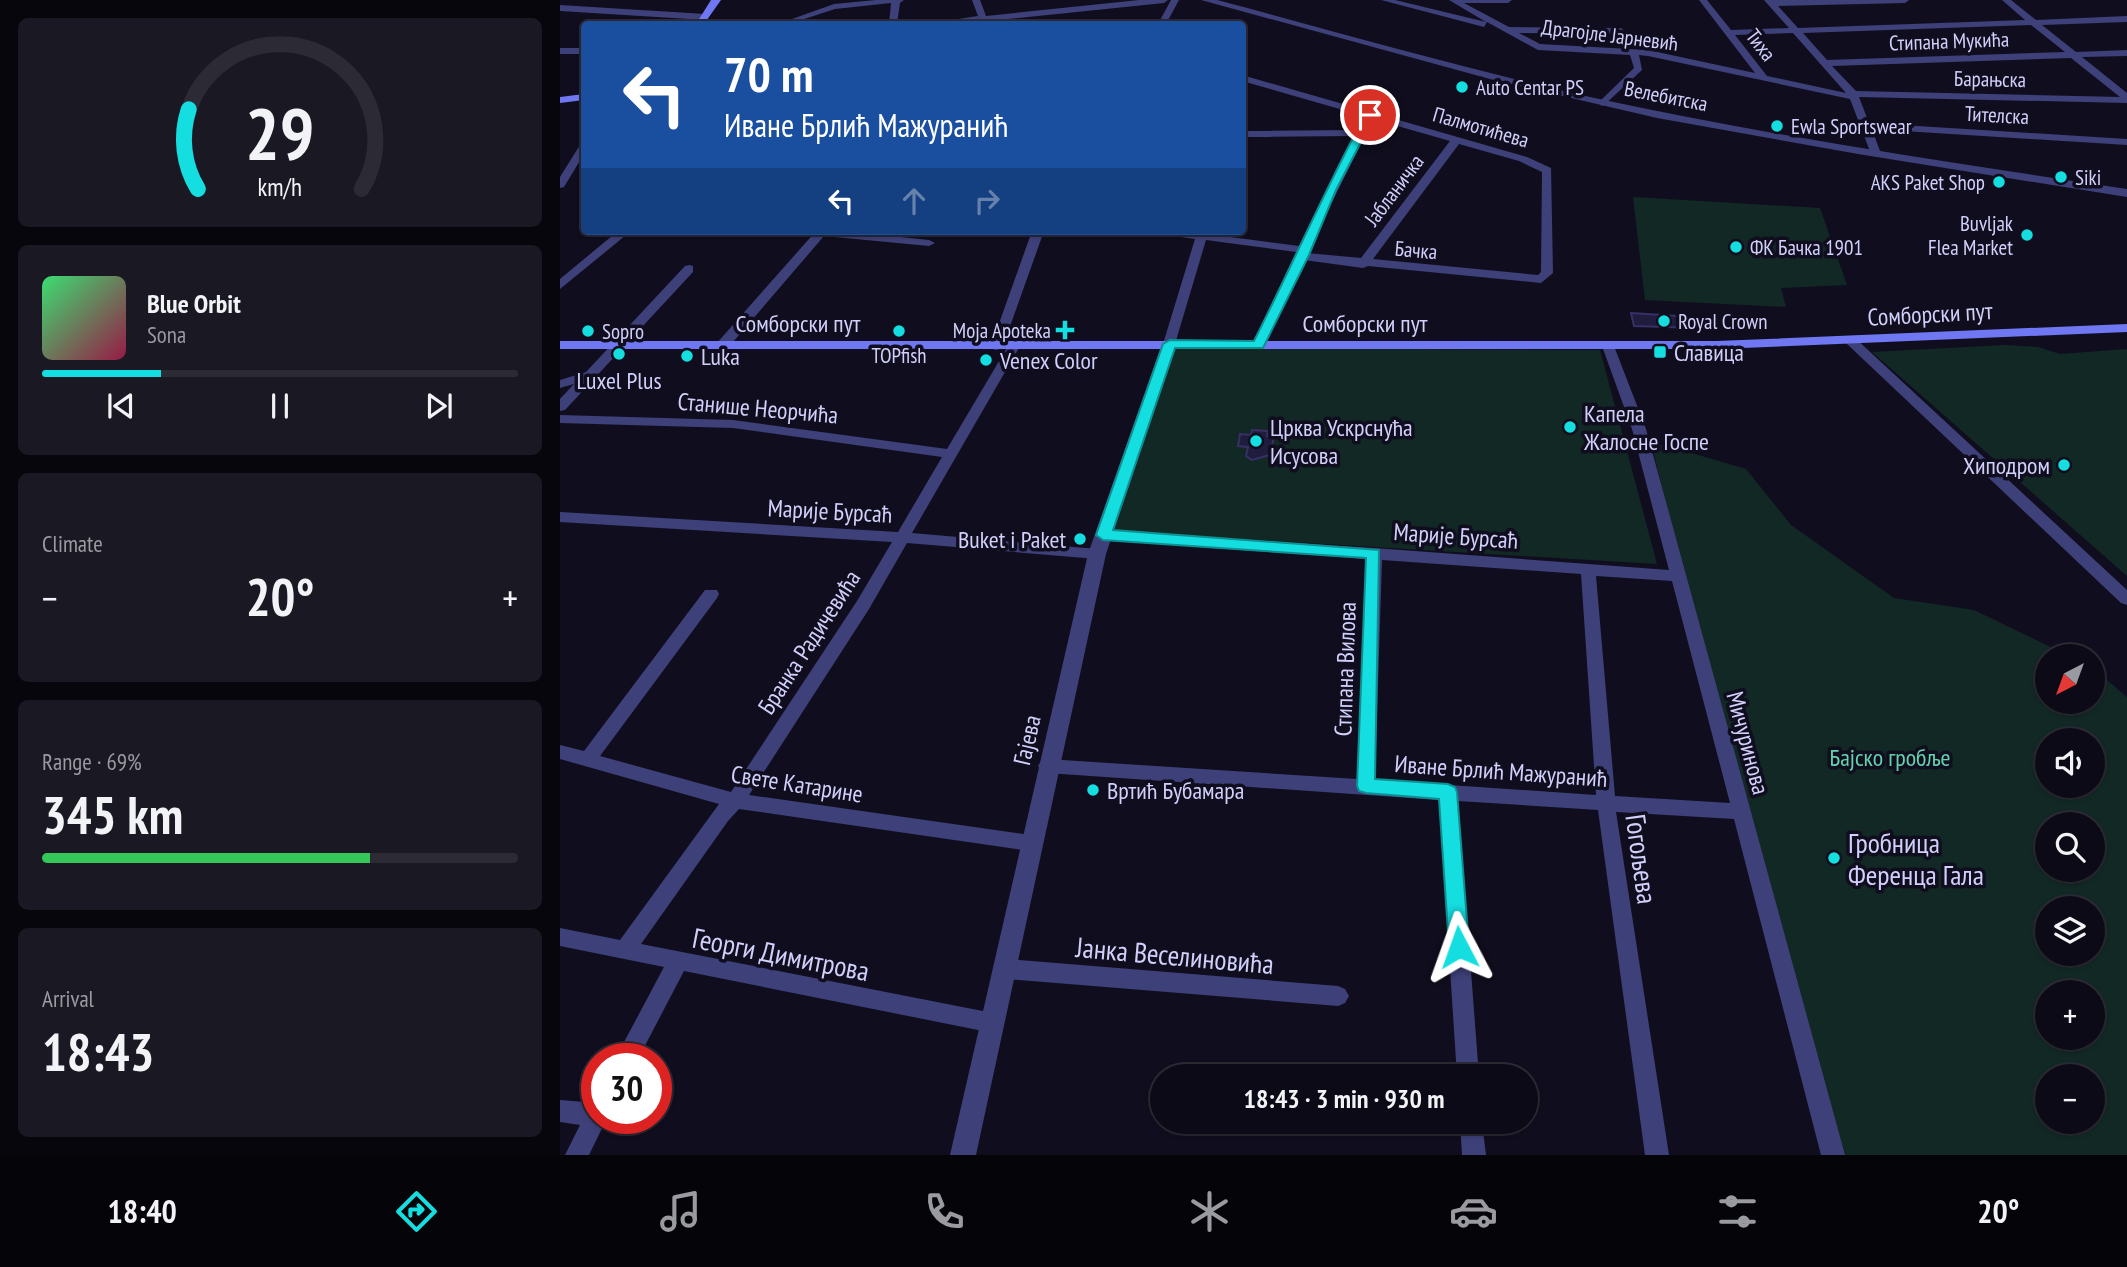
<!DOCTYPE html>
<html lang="en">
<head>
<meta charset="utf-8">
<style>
  :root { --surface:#0c0a16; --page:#1a1823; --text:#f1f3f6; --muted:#9a9aa1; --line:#2c2b35; --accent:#15dee1 }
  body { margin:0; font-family:"PT Sans Narrow",sans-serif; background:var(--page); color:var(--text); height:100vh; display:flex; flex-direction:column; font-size:26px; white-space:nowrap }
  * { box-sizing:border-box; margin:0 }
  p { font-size:23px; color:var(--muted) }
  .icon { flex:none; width:38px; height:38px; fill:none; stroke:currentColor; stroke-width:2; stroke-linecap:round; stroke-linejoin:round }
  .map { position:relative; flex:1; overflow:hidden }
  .side { display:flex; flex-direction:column; gap:18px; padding:18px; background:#07060c; width:560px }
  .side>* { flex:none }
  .guide { position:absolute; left:21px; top:21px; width:665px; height:214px; border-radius:7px; box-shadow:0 2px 5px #0004,0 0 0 2px var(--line); background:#1a4fa0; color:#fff; overflow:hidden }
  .needle { width:46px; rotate:221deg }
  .buttons { position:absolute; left:1475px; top:644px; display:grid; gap:14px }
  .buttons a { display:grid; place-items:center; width:70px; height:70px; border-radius:50%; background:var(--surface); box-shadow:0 2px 5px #0004,0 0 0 2px var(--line); font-size:35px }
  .speed { position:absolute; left:21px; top:1043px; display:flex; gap:14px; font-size:35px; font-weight:700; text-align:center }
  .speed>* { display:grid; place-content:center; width:91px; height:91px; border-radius:50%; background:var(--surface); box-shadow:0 2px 5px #0004,0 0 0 2px var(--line); line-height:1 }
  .speed .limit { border:10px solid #d22; background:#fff; color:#111 }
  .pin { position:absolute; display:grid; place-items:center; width:60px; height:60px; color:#fff; margin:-30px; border:4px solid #fff; border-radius:50%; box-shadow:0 2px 7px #0007 }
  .me { position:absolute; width:77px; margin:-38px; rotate:356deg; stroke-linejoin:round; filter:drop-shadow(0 0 5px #0008) }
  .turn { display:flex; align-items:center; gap:24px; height:147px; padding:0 28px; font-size:32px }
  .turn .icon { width:91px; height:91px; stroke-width:2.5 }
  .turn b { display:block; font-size:49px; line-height:60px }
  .lanes { display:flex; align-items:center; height:66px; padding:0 28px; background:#0003; justify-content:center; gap:35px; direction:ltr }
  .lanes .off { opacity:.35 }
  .big { font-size:52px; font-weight:700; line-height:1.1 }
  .side .widget { flex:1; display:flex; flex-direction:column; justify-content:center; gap:10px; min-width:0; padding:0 24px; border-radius:10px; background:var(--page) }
  .side .dial { align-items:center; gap:0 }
  .dial svg { height:182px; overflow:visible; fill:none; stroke:var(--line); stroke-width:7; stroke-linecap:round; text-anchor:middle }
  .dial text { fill:var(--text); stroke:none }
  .song { display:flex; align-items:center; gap:21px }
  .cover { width:84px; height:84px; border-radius:10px; background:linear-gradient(135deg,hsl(140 70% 55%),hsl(340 70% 35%)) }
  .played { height:7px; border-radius:4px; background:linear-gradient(90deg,var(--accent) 25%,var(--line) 25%) }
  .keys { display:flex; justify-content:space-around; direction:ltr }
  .heat { display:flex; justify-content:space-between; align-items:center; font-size:38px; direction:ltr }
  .charge { height:10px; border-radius:5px; background:linear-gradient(90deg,#34c759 69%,var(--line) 0) }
  .trip { position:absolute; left:590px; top:1064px; width:388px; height:70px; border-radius:35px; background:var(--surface); box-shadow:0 2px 5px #0004,0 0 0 2px var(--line); font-weight:700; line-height:70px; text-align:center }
  .tabs { display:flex; height:112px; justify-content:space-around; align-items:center; background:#050409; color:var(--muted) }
  .tabs .icon { width:49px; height:49px }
  .tabs .selected { color:var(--accent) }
  .tabs b { font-size:32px; color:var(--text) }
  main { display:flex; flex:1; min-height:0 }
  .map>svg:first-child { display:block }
</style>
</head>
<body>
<main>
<section class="side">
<div class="widget dial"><svg viewBox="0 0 100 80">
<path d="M14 69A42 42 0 1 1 86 69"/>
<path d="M14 69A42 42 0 0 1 10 34" stroke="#15dee1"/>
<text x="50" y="56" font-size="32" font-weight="700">29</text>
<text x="50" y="72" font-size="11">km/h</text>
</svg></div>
<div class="widget">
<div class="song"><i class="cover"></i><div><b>Blue Orbit</b><p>Sona</p></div></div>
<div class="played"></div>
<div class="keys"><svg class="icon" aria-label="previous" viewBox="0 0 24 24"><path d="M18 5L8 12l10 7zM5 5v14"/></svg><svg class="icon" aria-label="pause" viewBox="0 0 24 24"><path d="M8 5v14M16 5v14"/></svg><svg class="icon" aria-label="next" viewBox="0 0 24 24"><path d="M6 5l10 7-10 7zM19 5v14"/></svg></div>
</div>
<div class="widget"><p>Climate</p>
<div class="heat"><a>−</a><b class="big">20°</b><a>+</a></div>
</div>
<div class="widget"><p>Range · 69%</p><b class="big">345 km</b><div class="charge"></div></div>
<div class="widget"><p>Arrival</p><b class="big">18:43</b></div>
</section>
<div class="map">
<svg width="1567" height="1155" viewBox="0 0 1567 1155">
  <rect width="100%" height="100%" fill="#100e1e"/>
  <path fill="#122825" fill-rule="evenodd" d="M1073,197L1260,208L1287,285L1221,288L1226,307L1085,300Z
    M1445,345L1478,347L1500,354L1567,349V576L1312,352Z
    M613,348L1040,350L1097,564L548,531Z
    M1091,441L1186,469L1231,525L1334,598L1414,610L1509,656H1488V702H1533V668L1567,697V1155H1277L1153,706ZM1488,740H1533V786H1488ZM1488,824H1533V870H1488ZM1488,908H1533V954H1488ZM1488,992H1533V1038H1488ZM1488,1076H1533V1122H1488Z"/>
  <path fill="#201c3d" stroke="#373067" stroke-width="2" d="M1071,313L1133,317L1136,328L1074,326Z
    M692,430L708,431L707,436H714L710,455L692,460L686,456L688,447L678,446L680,434L691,435Z"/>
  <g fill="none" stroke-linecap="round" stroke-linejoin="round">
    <path fill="#3e4079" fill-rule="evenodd" d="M316,0H344L340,3L337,24H329L331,3L275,9L229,24H218L274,4Z
      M412,0H420L426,16L579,0H608L604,3L428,21L429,24H421L420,21L365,24L418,16Z
      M611,0H619L606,24H598Z
      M821,0H835L926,22L889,0H952L948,3H904L949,27L1061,28L1065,31L1061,34L959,33L980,44L1088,50L1195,73L1139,0H1147L1171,30L1229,28L1204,0H1349L1345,3L1218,6L1238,28L1465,20L1442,0H1451L1476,20L1567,16V22L1482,25L1516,52L1567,50V56L1522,57L1567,93V103L1299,97L1309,123L1567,139V145L1312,129L1321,154L1316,157L1311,154L1290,99L1088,56L1079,55L1082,70L1043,106L1040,105V101L1074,68L1070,55L978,50L927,22L924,27ZM1471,25L1505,52L1267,60L1243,33ZM1233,33L1286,93L1207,76L1175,35ZM1511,58L1560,97L1296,91L1272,66Z
      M0,5L145,14L149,17L145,20L0,11Z
      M0,48H24V54H0Z
      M682,75L967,157L991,168L993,273L981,283L808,266L803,268L744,260L704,345L698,349L692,345L736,252L646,240L615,344L609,348L604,347L603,344L635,239L600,234L594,231H649L648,234L739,246L794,136L682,137V131L797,130L804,116L682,81ZM813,119L890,141L801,258L747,253ZM899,144L959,161L982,172L981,272L978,275L813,259Z
      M24,144V154L4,187L0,188V177L20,145Z
      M58,231H71L0,289V279Z
      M256,231H285L369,240L375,243L369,246L264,236L167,349H157V343Z
      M472,231H484L443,346L437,350L432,349L431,346Z
      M129,265L133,266V272L5,410L0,411V399L14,384L0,388V380L26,372L125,266Z
      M1290,336L1294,337L1567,590V605L1561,603L1286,343L1284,340Z
      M454,342L460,346L352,533L537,549L545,554L537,559L347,543L309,609L189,795L470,835L477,837L480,843L477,849L470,851L179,809L168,821L81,944L433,1013L441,1016L444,1023L441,1030L433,1033L124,971L78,1059H55L104,967L0,946V928L60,940L159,804L0,759V745L24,751L145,590H157L159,594L157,598L40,756L171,792L297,601L332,542L0,522V512L338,532L382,457L173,428L0,423V415L173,420L387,449L448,346Z
      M1048,342L1054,346L1086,429L1285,1155H1261L1174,819L1056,812L1109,1155H1085L1038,810L898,801L919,1076H897L879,800L487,773L481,771L478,766L481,761L487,759L797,779L806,559L543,540L538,539L535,535L538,531L814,548L1109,570L1072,429L1042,346ZM822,560L1021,574L1036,795L815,780ZM1036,576L1112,581L1170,803L1055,796Z
      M447,959L778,986L785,989L789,996L785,1003L778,1006L447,979L440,976L437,969L440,962Z
      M0,1100L37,1103V1118H47L29,1155H5L20,1125L0,1122Z
      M900,1122H922L926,1155H902Z"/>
    <path fill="#3e4079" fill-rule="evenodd" d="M641,0H657C781,33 905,69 1030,97C1208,136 1388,162 1567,189V197L1298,154L1097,118L930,79Z
      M609,340L616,344L546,554L416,1155H390L528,554L602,344Z"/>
    <path fill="#7077f2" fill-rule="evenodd" d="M151,0H161L144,24H136Z
      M24,94V100L0,103V97Z
      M1567,324V332L1157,349H0V341H1157Z"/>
  </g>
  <path fill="#15dee1" stroke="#0e9092" stroke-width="2" d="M810,112L815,115L776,190L749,255L703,348H615L553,530L819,550L815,779L888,784L895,787L897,792L909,947L906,954L899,957L892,954L889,947L879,799L806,793L799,791L797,786L806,558L543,540L536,535L603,344L610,340L694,341C732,266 765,189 805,115Z"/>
  <g fill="#15dee1" stroke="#100e1e" stroke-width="2.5">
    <circle cx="902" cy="87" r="7"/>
    <circle cx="1217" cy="126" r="7"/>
    <circle cx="1501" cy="177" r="7"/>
    <circle cx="1439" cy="182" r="7"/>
    <circle cx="1467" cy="235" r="7"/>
    <circle cx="1176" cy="247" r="7"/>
    <circle cx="1104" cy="321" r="7"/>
    <path d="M501.5 319.5h7v7h7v7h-7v7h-7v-7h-7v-7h7z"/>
    <circle cx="28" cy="331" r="7"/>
    <circle cx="339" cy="331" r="7"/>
    <rect x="1093" y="345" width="14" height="14" rx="3.5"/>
    <circle cx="59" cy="354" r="7"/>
    <circle cx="127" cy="356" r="7"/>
    <circle cx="426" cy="360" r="7"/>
    <circle cx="1010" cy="427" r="7"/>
    <circle cx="696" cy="441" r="7"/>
    <circle cx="1504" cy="465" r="7"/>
    <circle cx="520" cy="539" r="7"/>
    <circle cx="533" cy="790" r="7"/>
    <circle cx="1274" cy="858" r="7"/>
  </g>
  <g text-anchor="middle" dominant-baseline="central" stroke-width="7" stroke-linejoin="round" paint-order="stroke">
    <g font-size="21" fill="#d1d0fb" stroke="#100e1e">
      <text transform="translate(1050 35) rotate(7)">Драгојле Јарневић</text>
      <text transform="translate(1389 41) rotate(-2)">Стипана Мукића</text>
      <text transform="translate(1201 45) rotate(52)">Тиха</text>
      <text transform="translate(1430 79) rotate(1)">Барањска</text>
      <text transform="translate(1106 96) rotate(11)">Велебитска</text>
      <text transform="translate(1437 115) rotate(3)">Тителска</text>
      <text transform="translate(921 127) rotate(16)">Палмотићева</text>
      <text transform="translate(834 190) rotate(-53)">Јабланичка</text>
      <text transform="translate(856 250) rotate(5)">Бачка</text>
    </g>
    <g font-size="21" fill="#d1d0fb" stroke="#100e1e" text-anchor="start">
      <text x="916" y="87">Auto Centar PS</text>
      <text x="1231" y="126">Ewla Sportswear</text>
      <text x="1515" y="177">Siki</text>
      <text x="1425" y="182" text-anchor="end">AKS Paket Shop</text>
      <text x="1453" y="223" text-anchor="end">Buvljak<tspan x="1453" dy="24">Flea Market</tspan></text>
      <text x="1190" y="247">ФК Бачка 1901</text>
      <text x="1118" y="321">Royal Crown</text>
      <text x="491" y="330" text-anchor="end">Moja Apoteka</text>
      <text x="42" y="331">Sopro</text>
      <text x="339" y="355" text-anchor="middle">TOPfish</text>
    </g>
    <g font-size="24" fill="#d1d0fb" stroke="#100e1e">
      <text transform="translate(1370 314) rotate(-3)">Сомборски пут</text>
      <text x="238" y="323">Сомборски пут</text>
      <text x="805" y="323">Сомборски пут</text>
      <text transform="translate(198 408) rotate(5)">Станише Неорчића</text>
      <text transform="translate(270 511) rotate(3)">Марије Бурсаћ</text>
      <text transform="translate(896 536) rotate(4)">Марије Бурсаћ</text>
      <text transform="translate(249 642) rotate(-57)">Бранка Радичевића</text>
      <text transform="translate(785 669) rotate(-88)">Стипана Вилова</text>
      <text transform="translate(467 740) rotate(-77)">Гајева</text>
      <text transform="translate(1188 743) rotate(75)">Мичуринова</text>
      <text transform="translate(941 771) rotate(4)">Иване Брлић Мажуранић</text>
      <text transform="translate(237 784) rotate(9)">Свете Катарине</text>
    </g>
    <g font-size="24" fill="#d1d0fb" stroke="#100e1e" text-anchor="start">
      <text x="1114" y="352">Славица</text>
      <text x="141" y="356">Luka</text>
      <text x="440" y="360">Venex Color</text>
      <text x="59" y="380" text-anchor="middle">Luxel Plus</text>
      <text x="1024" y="413">Капела<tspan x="1024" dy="28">Жалосне Госпе</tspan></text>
      <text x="710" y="427">Црква Ускрснућа<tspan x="710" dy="28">Исусова</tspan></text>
      <text x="1490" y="465" text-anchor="end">Хиподром</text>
      <text x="506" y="539" text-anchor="end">Buket i Paket</text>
      <text x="547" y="790">Вртић Бубамара</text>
    </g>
    <g font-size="24" fill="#63d3ae" stroke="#100e1e">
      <text x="1330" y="757">Бајско гробље</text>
    </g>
    <g font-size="28" fill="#d1d0fb" stroke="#100e1e" text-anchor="start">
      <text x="1288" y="842">Гробница<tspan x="1288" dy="32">Ференца Гала</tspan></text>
    </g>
    <g font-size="28" fill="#d1d0fb" stroke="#100e1e">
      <text transform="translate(1082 859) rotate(82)">Гогољева</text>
      <text transform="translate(221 954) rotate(11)">Георги Димитрова</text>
      <text transform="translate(615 955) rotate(5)">Јанка Веселиновића</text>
    </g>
  </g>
</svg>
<div class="buttons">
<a><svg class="needle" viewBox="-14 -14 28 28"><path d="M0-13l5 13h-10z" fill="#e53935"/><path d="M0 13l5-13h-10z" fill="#9a9aa1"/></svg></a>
<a><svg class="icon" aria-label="sound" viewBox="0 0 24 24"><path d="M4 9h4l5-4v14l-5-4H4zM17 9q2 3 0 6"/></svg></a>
<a><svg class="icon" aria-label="search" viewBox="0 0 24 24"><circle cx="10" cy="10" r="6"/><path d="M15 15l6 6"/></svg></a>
<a><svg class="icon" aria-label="layers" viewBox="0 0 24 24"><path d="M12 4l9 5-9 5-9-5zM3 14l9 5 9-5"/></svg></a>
<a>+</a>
<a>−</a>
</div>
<div class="speed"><div class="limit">30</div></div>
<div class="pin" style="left:810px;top:115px;background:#d93025"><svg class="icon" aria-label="arrive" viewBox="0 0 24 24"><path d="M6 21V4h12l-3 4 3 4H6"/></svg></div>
<svg class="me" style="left:899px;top:947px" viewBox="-20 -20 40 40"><path d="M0-17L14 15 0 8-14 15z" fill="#15dee1" stroke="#fff" stroke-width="4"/></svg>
<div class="trip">18:43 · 3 min · 930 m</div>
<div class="guide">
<div class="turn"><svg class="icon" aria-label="left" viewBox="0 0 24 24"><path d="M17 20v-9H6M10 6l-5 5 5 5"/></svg><div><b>70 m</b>Иване Брлић Мажуранић</div></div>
<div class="lanes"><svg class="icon" aria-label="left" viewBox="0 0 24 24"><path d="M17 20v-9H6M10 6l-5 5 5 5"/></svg><svg class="icon off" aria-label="ahead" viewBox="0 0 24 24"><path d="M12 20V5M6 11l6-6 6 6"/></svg><svg class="icon off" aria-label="right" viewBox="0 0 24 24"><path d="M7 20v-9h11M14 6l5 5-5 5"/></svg></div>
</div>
</div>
</main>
<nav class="tabs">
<b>18:40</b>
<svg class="icon selected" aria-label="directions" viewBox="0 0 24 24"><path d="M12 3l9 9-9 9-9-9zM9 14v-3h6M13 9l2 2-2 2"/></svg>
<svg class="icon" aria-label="music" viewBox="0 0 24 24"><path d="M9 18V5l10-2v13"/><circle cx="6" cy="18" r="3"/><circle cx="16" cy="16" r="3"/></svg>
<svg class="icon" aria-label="phone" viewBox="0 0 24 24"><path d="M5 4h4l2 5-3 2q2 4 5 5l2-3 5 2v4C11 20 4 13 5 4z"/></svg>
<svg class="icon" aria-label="climate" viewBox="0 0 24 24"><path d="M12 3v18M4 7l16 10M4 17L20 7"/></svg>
<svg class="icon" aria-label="car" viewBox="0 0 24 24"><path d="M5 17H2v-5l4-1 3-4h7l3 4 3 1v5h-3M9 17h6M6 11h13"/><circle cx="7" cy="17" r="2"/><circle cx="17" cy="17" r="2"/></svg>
<svg class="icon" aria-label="filters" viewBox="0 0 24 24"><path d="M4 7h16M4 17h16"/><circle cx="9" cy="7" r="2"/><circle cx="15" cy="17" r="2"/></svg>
<b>20°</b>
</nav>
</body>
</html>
